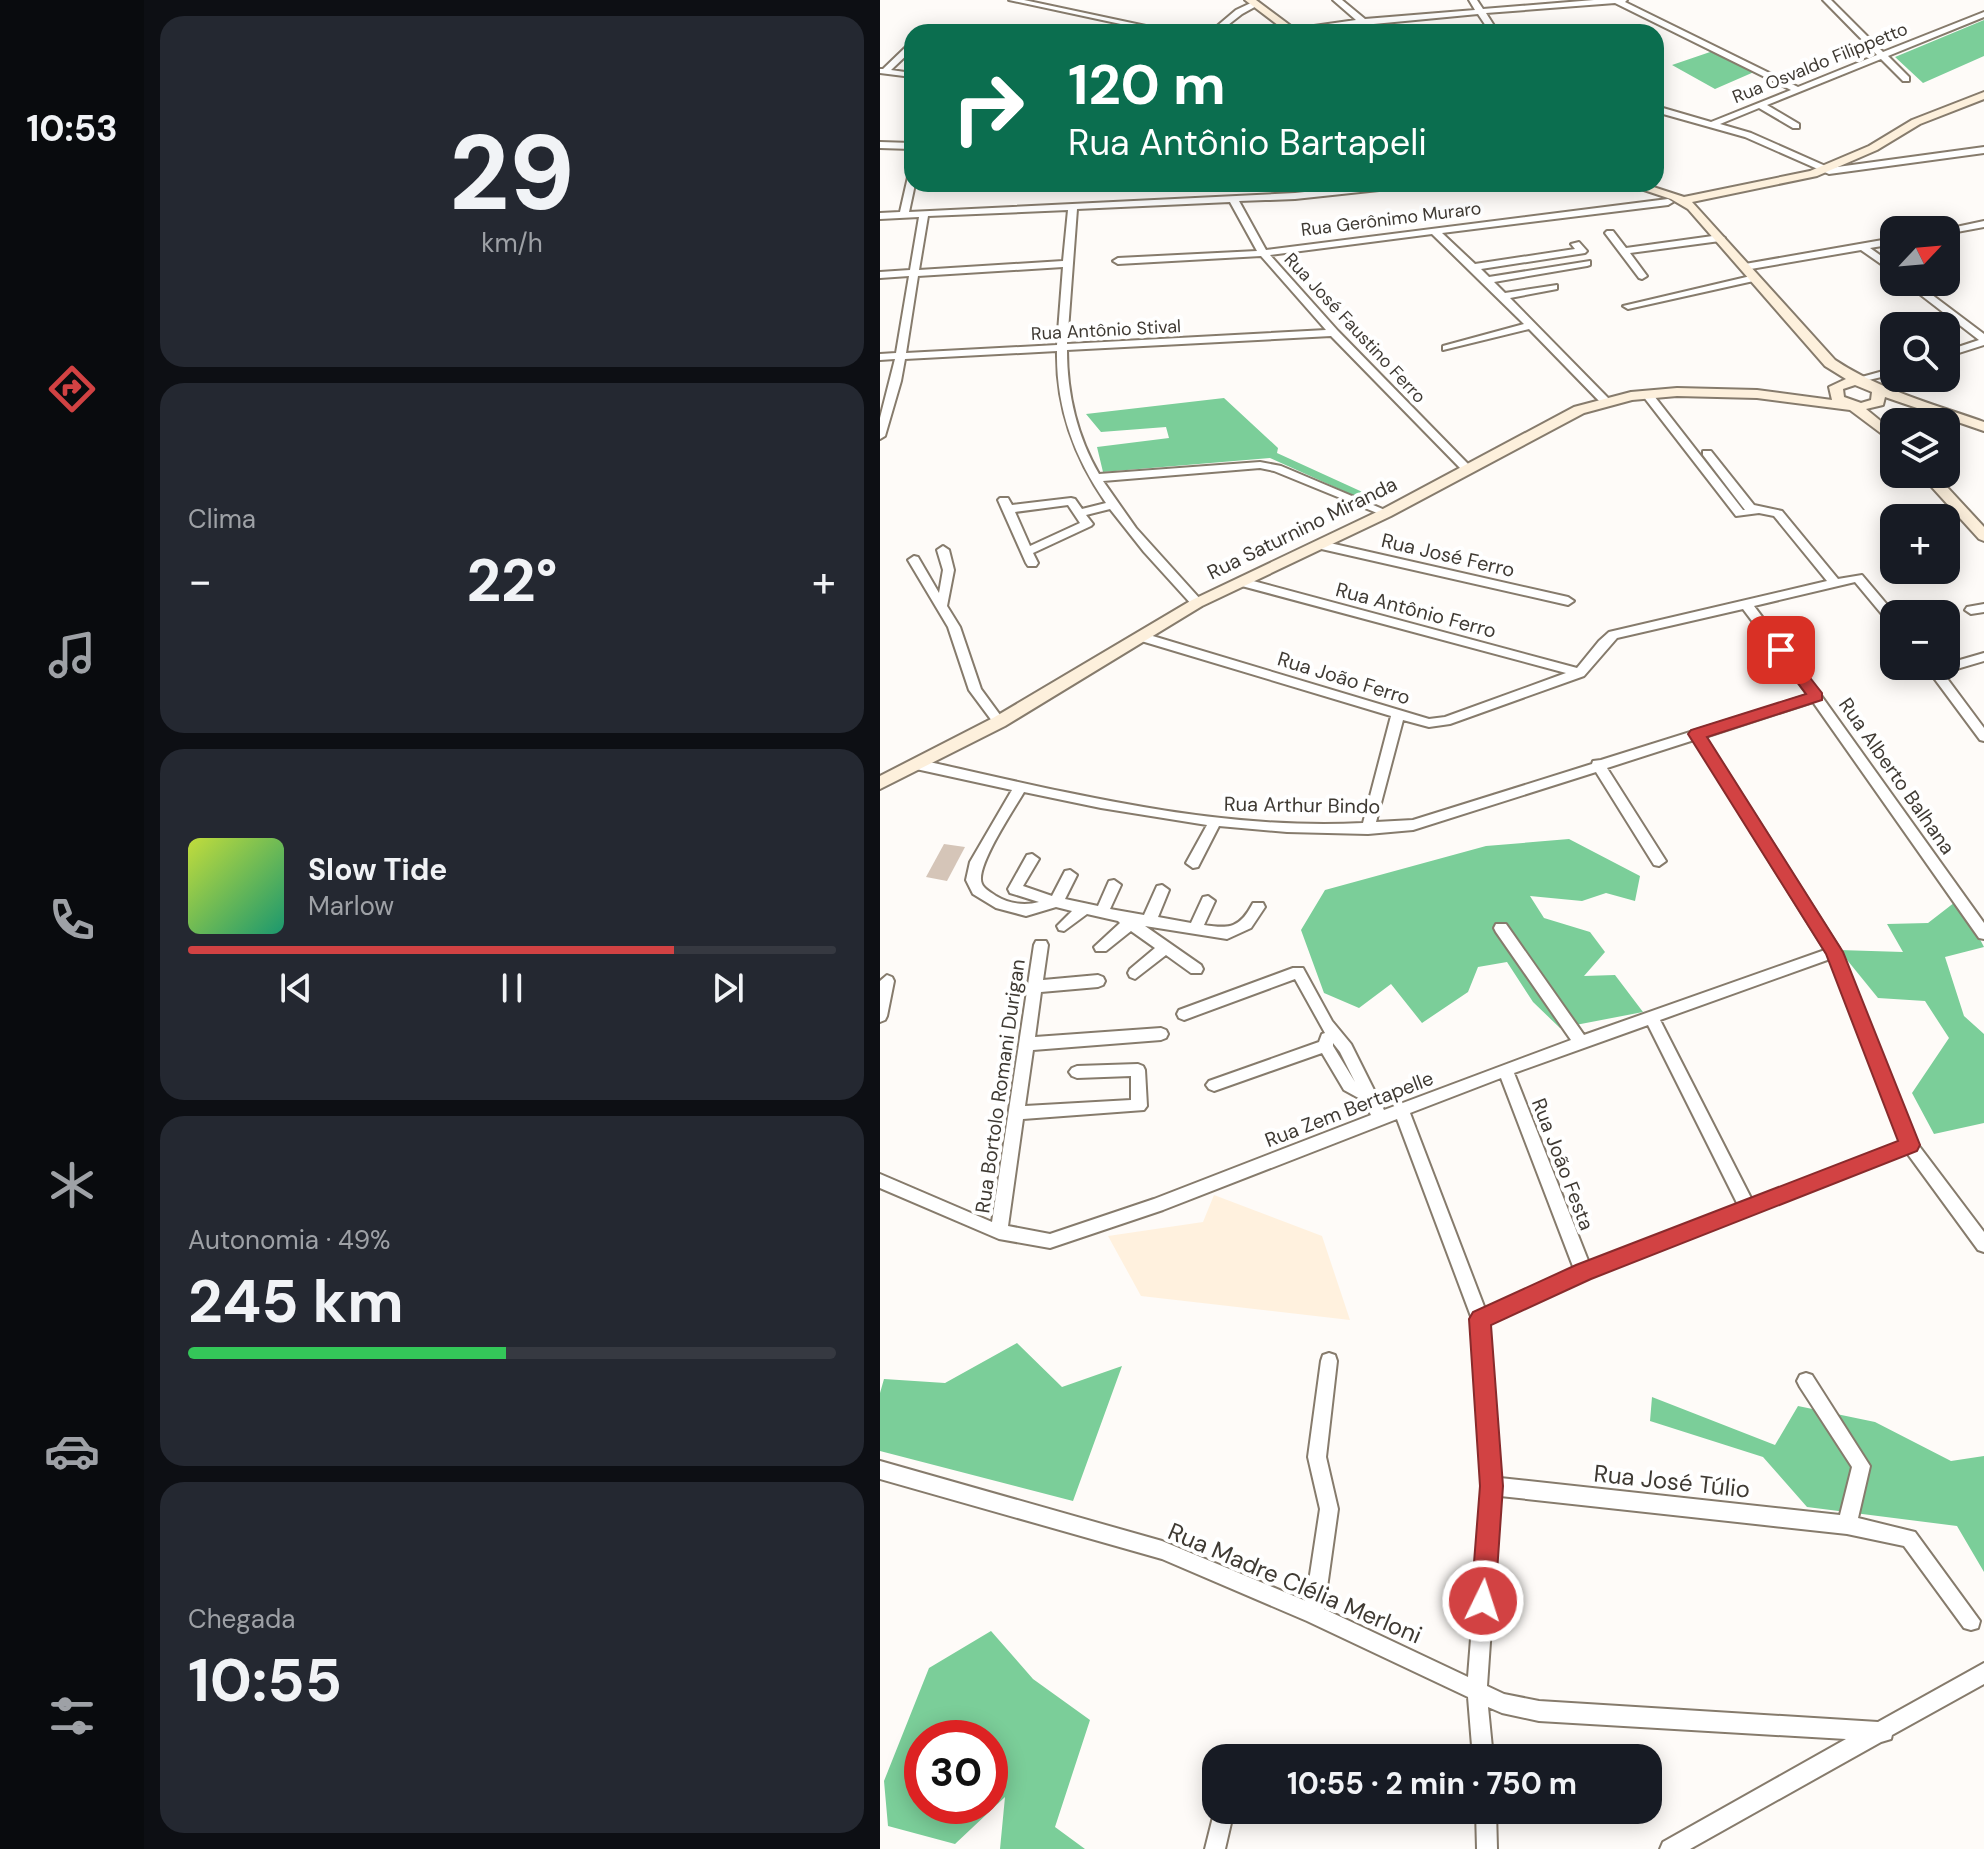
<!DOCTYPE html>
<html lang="pt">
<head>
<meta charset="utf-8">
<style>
  :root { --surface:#171b24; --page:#242831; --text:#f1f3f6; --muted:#9ea1a6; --line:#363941; --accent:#d24243 }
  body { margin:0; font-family:"DM Sans",sans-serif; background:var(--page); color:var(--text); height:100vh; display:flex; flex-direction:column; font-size:30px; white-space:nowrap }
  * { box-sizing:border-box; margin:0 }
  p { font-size:26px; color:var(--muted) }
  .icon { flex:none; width:44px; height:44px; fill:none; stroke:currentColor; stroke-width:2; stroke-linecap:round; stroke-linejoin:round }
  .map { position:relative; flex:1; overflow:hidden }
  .sheet { display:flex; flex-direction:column; gap:16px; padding:16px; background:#0d0f14; width:736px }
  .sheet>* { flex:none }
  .guide { position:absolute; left:24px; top:24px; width:760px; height:168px; border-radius:24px; box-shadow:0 4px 20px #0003; background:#0b6e4f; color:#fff; overflow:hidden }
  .needle { width:52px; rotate:64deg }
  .buttons { position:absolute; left:1000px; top:216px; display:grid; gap:16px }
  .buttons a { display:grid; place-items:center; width:80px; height:80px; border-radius:16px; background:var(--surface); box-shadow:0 4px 20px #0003; font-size:40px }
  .speed { position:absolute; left:24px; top:1720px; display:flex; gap:16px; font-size:40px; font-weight:700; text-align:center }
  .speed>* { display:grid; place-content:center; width:104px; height:104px; border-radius:50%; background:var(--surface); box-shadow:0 4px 20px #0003; line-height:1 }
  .speed .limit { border:12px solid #d22; background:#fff; color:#111 }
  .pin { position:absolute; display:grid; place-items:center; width:68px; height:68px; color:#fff; margin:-34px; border-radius:16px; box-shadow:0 4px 12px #0006 }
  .me { position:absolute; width:88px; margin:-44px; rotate:4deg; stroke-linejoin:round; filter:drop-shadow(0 0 6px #0008) }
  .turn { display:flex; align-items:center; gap:28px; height:168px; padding:0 32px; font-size:36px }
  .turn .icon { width:104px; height:104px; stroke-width:2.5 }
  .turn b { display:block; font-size:56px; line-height:68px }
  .big { font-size:60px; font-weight:700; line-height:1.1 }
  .sheet .card { flex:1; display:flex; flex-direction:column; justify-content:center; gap:12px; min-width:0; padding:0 28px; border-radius:24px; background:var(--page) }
  .sheet .dial { align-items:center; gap:0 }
  .dial b { font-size:104px; line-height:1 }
  .song { display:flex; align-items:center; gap:24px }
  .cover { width:96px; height:96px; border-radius:12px; background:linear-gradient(135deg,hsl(70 70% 55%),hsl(160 70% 35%)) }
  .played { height:8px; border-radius:4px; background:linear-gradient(90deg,var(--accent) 75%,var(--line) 75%) }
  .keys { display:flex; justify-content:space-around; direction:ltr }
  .heat { display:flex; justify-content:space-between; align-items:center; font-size:44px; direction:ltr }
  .charge { height:12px; border-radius:6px; background:linear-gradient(90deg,#34c759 49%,var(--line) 0) }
  .trip { position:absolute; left:322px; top:1744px; width:460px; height:80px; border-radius:24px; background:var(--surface); box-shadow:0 4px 20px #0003; font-weight:700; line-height:80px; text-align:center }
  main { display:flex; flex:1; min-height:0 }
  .tabs { display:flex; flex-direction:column; width:144px; justify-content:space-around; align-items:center; background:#090b0e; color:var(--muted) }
  .tabs .icon { width:56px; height:56px }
  .tabs .current { color:var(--accent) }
  .tabs b { font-size:36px; color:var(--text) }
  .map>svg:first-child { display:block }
</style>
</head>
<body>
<main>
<nav class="tabs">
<b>10:53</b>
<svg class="icon current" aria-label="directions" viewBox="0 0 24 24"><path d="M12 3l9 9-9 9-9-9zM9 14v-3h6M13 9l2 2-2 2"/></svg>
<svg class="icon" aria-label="music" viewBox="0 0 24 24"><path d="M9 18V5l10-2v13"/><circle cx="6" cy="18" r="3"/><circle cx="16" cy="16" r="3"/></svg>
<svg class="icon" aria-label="phone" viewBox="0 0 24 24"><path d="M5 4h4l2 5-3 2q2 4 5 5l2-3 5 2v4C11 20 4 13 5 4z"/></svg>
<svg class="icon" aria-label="climate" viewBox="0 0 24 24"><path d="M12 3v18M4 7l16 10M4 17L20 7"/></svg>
<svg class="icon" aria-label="car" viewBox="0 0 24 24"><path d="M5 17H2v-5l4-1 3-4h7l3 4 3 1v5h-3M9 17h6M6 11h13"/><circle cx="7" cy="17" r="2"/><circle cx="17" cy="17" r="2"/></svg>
<svg class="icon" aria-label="filters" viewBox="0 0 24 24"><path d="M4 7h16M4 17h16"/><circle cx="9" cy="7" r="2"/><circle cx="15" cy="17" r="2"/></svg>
</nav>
<section class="sheet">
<div class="card dial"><b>29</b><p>km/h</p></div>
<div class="card"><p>Clima</p>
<div class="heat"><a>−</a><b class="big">22°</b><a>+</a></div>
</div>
<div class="card">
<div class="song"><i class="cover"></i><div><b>Slow Tide</b><p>Marlow</p></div></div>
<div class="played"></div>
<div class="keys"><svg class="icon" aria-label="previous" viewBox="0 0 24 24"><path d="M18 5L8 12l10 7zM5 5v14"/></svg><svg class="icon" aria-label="pause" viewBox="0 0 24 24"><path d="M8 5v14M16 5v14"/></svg><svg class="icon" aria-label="next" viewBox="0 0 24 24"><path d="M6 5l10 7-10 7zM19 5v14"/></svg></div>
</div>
<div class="card"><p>Autonomia · 49%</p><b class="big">245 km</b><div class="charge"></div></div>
<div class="card"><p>Chegada</p><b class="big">10:55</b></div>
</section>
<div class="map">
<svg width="1104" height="1849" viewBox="0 0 1104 1849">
  <rect width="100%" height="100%" fill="#fefbf8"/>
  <path fill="#fff1de" d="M334,1195L442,1236L470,1320L261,1296L228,1236L323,1222Z"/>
  <path fill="#7bce99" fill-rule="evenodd" d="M1104,20V56L1043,83L1015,57Z
    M833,51L874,72L835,89L792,65Z
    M344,398L398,448L397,453L489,495L486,501L390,458L223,472L217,447L289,438L286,427L221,432L206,414Z
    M689,839L760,876L755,901L726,893L702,901L650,896L664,918L710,932L725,952L704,976L735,975L763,1012L680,1028L653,1002L627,962L598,967L588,992L542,1023L511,984L479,1008L444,993L421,930L445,890L606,846Z
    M1079,899L1104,947L1065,957L1084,1016L1104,1034V1123L1054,1134L1032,1093L1069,1038L1045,1001L998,998L959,950L1023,952L1007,924L1048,923Z
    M137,1343L182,1387L242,1366L193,1501L0,1451V1393L4,1379L65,1383Z
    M772,1397L895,1445L918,1406L995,1422L1071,1461L1104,1456V1572L1077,1526L927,1507L883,1457L770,1421Z
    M111,1631L153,1679L210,1720L175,1827L205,1849H120L125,1797L75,1844L8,1826L4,1781L49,1668ZM110,1738V1806H42V1738Z"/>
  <path fill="#d5c5b8" d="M64,844L85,847L67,881L46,877Z"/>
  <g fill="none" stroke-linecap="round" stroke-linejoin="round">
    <defs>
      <path id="street" d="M129,0H144L294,32H278Z
        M453,0H462L485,19L595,10L589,0H597L603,9L714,0H747L745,2L918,87L997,55L943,0H951L1003,52L1104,12V17L1008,56L1029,77V81H1023L1001,59L887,105L919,124V128H913L879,108L840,124L871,133L950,168L1104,147V153L949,174L865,137L776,112V106L831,122L911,90L735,3L606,13L618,32H610L598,14L410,32L413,29L476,20Z
        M373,2L380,4L362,14L339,32H330L356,10Z
        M29,44H32V50L11,70L32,73V77L0,73V69H3Z
        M0,142L32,143V149L0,148Z
        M32,174V184H35L29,212L415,193L502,184H531L527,187L415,199L359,201L386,250L788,199L793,202L788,205L562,233L595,264L695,249L691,244L699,242L707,251L705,253L601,269L609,277L710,261V265L707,266L614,282L625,293L677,285V289L630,298L730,400L731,402L726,405L722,404L649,329L563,350V346L644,324L552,234L390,255L458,331L590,466L591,468L586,471L582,470L451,336L187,350C187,394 197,436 219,474L380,462L401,466L512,513L510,515H502L394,471L380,468L223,481L256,528L321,600L323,603L317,607L313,606L264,552L230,509L206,515L213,524L211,526L153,553L158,563L156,566H148L146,563L118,500L120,498H128L132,505L191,498L195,499L202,509L226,503C194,457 176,408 177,351L25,359L21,381L5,436L0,439V418L15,359L0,360V354L16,353L29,276L0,278V272L30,270L39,217L0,219V213L20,212L28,177ZM350,202L377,251L238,258L233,261L238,264L381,256L446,330L187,344L197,209ZM188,210L183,261L39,270L48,216ZM183,267L177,345L26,353L38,276ZM188,505L200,523L150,546L135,512Z
        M1104,221V227L1066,234V230H1062Z
        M727,231H733L746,248L840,235L845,238L840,241L750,253L767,276L762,279L759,278L725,233Z
        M1014,238V244L990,248L1014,265V273L981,250L865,270L860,267L865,264Z
        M875,275L878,276V280L748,309L743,306Z
        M1024,282H1035L1104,334V345L1066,357V351L1099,340Z
        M1014,368V374L976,383L971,380Z
        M767,391L771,392L863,510H865L823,455V451H831L874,505L902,511L958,579L982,575L1015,614L1014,625L1010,624L975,582L874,606L940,694L1104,923V939L1099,938L933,702L825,737L959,948L1036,1142L1104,1232V1252L1098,1250L1027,1153L710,1277L609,1323L620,1478L960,1515L972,1467L920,1387L917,1381L920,1375L926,1373L932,1375L990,1466L978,1518L1035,1532L1100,1621L1098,1628L1091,1630L1084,1628L1024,1546L967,1534L620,1496L607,1686L624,1694L659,1701L998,1722L1104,1663V1684L1012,1735L1011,1739L1001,1742L810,1849H780L783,1842L966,1739L659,1721L622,1713L608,1707L613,1758H593L588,1697L427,1621L282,1559L0,1479V1461L282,1541L426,1601L440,1509L428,1457L441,1361L443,1355L449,1353L455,1355L457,1361L446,1457L458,1509L444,1609L588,1677L603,1486L592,1319L517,1119L283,1210L170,1248L119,1239L0,1188V1174L112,1222L154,945L156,941H166L168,945L163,980L218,975L223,977L225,981L223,985L218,987L161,992L155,1037L281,1028L286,1030L288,1034L286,1038L281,1040L153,1050L145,1106L251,1100V1076L197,1078L192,1076L189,1072L192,1068L197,1066L258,1064L263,1066L265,1070L267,1106L264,1110L143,1119L128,1226L170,1234L274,1199L491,1115L484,1101L464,1090L442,1053L334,1091L329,1089L326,1085L329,1081L439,1042L442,1034L445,1033L415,979L304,1020L299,1018L297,1014L299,1010L413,968H423L452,1021L471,1044L504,1110L691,1040L616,932L614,928L616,924H626L704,1035L945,950L814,740L727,768L786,861L779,866L774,865L716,772L533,830L488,834L407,832L339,826L318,867L313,868L306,863L327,825L221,808L144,792C135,808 94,868 102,884C104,889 112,893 116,896C129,904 145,906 159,902L130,893L128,889L147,855L152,854L159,859L143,886L172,896L185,871L190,870L197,875L185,899L218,906L229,881L234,880L241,885L230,909L264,915L277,886L282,885L289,890L278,917L311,923L323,897L328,896L335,901L324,925C350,929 360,928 373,903H383L385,907L371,928L347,939L265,926L321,965L323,969L321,973H311L286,955L255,979L250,977L248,973L250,969L275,948L251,931L226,951H216L214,947L240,923L238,921L207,914L184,931L179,930L177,926L192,911L176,907L146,916L116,908L93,894L86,880L90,862L132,790L36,769L30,764L36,759C181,791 332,831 483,823L511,716L258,640L256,637L258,634H266L549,719L565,717L686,673L358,585V579L362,578L697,668L719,641L729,632L947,581L894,516L879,513L856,516L763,396V392ZM863,609L928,695L721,760L713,761L712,764L533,820L496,822L523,720L549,727L570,724L704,676L737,638ZM950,959L1021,1142L872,1200L780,1020ZM768,1025L858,1205L709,1263L634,1073ZM453,1043L460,1052L475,1082L453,1046ZM621,1078L694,1269L605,1309L530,1113Z
        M441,541L688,597L694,601L688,605L437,548V542Z
        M63,546L69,550L74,570L67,606L80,627L101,689L123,719L125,722L123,725H115L89,690L68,627L28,560L34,556L38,557L59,593L63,570L57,550Z
        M1104,604V612L1091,614L1085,610L1087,607Z
        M1104,653V661L1063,673L1104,728V741L1100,740L1045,666H1066V664Z
        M7,975L12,977L14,981L7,1016L5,1020L0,1022V981Z
        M336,1805V1810H354L345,1849H325Z
        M596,1810H616L617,1849H597Z"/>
      <path id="secondary" d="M365,0H376L419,32H407Z
        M1104,92V99L1040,124L997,150L937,176L812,202L955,360C1000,390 1053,404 1104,422V431L1005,397L1003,405L986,409L1014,432V443L970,410L877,398L797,396L752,400L704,413L511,516L322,606L125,726L0,789V776L113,718L312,600L501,510L694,407L751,392L797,388L877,390L952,400L949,387L966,379L945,366L808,209L791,199L746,184H764L804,197L930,171L989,146L1032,120ZM975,385L992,392L991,400L981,403L964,397L963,389Z
        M1040,474H1055L1104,527V541L1099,539Z"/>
    </defs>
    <use href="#street" stroke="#867b6c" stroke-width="4"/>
    <use href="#secondary" stroke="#867b6c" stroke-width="4"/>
    <use href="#street" fill="#fff" fill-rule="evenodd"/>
    <use href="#secondary" fill="#fdf0dc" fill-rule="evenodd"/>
  </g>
  <path fill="#d24243" stroke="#882b2c" stroke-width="2" d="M901,645L906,647L942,693V700L827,737L963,952L1040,1145L1037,1151L711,1279L611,1325L623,1486L615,1601L612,1610L603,1613L595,1610L591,1601L600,1486L589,1319L593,1312L696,1265L1018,1141L946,954L808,734L811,730L926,694L893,650Z"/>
  <g text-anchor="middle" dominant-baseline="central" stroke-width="8" stroke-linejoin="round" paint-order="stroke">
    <g font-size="18" fill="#3f3a33" stroke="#fff">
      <text transform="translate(940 63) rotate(-22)">Rua Osvaldo Filippetto</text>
      <text transform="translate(511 219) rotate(-7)">Rua Gerônimo Muraro</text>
      <text transform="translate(475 328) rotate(47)">Rua José Faustino Ferro</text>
      <text transform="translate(226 330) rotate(-3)">Rua Antônio Stival</text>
    </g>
    <g font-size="20" fill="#3f3a33" stroke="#fff">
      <text transform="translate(422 528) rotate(-26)">Rua Saturnino Miranda</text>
      <text transform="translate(568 555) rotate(13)">Rua José Ferro</text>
      <text transform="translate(536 610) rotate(15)">Rua Antônio Ferro</text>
      <text transform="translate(464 678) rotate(17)">Rua João Ferro</text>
      <text transform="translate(1017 776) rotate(55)">Rua Alberto Balhana</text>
      <text transform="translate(422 805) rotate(1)">Rua Arthur Bindo</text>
      <text transform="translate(120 1086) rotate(-82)">Rua Bortolo Romani Durigan</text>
      <text transform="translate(469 1109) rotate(-21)">Rua Zem Bertapelle</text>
      <text transform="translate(683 1164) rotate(69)">Rua João Festa</text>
    </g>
    <g font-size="24" fill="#3f3a33" stroke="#fff">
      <text transform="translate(792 1481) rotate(6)">Rua José Túlio</text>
      <text transform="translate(415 1583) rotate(23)">Rua Madre Clélia Merloni</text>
    </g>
  </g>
</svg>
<div class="buttons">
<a><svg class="needle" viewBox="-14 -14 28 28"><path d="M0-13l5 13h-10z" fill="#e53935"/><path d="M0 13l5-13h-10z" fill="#9ea1a6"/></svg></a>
<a><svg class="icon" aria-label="search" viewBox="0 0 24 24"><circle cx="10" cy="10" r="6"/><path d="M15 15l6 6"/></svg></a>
<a><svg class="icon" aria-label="layers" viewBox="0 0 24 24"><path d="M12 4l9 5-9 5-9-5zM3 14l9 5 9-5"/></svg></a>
<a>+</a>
<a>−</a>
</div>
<div class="speed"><div class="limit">30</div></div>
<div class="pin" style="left:901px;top:650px;background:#d93025"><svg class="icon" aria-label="arrive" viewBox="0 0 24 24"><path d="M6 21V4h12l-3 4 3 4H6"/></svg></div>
<svg class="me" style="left:603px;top:1601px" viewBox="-20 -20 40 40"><circle r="17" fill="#d24243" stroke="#fff" stroke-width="3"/><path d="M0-11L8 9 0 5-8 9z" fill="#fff"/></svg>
<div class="trip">10:55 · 2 min · 750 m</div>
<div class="guide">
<div class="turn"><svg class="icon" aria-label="right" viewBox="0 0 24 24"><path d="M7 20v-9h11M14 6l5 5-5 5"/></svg><div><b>120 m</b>Rua Antônio Bartapeli</div></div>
</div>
</div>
</main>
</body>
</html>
